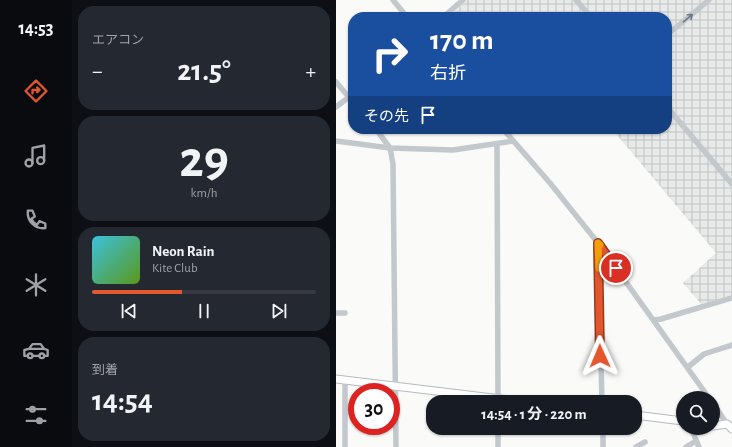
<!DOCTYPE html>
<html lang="ja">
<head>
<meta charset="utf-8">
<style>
  :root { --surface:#171b24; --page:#242831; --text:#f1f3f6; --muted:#9ea1a6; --line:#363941; --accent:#e4572e }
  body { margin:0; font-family:"Alegreya Sans","Noto Sans JP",sans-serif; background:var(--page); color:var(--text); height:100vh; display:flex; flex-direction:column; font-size:15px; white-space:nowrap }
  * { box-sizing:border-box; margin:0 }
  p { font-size:13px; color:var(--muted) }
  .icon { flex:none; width:22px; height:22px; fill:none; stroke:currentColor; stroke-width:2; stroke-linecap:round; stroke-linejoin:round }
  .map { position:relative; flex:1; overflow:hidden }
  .side { display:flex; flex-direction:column; gap:6px; padding:6px; background:#0d0f14; width:264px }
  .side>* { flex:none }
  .top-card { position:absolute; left:12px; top:12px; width:324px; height:122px; border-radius:16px; box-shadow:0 1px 3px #0004; background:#1a4fa0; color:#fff; overflow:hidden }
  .fabs { position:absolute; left:340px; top:391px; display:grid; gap:8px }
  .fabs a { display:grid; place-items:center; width:44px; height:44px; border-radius:50%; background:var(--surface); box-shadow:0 1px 3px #0004; font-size:20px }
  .speed { position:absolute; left:12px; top:383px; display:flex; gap:8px; font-size:20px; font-weight:700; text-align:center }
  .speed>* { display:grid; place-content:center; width:52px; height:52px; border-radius:50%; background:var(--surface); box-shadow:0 1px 3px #0004; line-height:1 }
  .speed .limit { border:6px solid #d22; background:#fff; color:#111 }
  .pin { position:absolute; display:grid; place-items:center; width:34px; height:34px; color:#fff; margin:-17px; border:2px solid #fff; border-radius:50%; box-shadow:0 1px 4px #0007 }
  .me { position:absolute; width:44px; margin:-22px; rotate:359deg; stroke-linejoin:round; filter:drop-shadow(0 0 3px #0008) }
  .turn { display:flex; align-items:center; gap:14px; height:84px; padding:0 16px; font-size:18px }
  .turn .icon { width:52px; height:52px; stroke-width:2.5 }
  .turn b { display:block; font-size:28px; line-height:34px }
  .then { display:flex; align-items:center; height:38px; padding:0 16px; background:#0003; gap:8px; font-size:15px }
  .big { font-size:30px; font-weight:700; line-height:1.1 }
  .side .card { flex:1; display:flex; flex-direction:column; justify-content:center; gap:6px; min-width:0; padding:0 14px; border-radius:16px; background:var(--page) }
  .side .dial { align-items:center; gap:0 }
  .dial b { font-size:52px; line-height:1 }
  .song { display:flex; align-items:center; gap:12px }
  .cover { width:48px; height:48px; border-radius:6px; background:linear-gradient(135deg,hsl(190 70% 55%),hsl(90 70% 35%)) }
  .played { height:4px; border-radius:2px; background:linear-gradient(90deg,var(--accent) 40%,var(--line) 40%) }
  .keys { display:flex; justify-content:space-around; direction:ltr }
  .heat { display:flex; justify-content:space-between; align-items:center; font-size:22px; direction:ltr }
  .trip { position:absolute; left:90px; top:395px; width:216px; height:40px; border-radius:16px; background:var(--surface); box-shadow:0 1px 3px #0004; font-weight:700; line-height:40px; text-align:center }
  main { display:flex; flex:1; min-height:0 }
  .dock { display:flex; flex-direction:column; width:72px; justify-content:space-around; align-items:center; background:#090b0e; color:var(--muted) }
  .dock .icon { width:28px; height:28px }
  .dock .active { color:var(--accent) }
  .dock b { font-size:18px; color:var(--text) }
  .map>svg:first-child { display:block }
</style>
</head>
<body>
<main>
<nav class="dock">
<b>14:53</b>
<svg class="icon active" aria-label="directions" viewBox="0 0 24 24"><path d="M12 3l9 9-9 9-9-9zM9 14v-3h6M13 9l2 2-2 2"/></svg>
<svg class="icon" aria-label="music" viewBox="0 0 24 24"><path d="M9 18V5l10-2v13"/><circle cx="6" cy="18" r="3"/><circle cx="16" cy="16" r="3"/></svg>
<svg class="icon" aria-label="phone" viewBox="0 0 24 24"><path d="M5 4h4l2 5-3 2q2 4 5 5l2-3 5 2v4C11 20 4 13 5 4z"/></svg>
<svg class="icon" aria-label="climate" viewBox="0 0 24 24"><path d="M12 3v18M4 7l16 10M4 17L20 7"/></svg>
<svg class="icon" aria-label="car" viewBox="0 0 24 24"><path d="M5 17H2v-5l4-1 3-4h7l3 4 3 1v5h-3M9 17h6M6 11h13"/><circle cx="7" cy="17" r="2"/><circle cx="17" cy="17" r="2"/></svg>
<svg class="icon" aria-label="filters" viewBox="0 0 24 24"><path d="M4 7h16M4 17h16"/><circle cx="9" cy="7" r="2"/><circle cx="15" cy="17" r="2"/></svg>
</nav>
<section class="side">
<div class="card"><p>エアコン</p>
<div class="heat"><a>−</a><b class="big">21.5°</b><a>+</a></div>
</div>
<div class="card dial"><b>29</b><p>km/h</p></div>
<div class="card">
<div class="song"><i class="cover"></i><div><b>Neon Rain</b><p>Kite Club</p></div></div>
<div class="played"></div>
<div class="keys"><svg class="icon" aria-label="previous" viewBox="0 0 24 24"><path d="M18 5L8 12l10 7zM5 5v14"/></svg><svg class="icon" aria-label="pause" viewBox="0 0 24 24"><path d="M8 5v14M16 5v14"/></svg><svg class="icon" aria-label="next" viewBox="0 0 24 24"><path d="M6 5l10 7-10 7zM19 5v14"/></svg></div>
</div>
<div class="card"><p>到着</p><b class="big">14:54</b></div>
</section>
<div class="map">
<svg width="396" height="447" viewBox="0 0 396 447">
  <defs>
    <pattern id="industrial-grid" width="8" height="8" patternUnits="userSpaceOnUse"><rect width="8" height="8" fill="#e8e9e9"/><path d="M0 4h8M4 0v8" fill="none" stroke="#c0c1c2"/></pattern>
  </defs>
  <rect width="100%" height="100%" fill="#fafaf8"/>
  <path fill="url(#industrial-grid)" d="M131,0H396V296L365,304L347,283L380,253L276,129H331V17H112Z"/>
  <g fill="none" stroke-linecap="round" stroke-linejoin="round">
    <defs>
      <path id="major" d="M0,379L191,402
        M299,415L347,421
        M377,426L391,424L396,429"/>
    </defs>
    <use href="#major" stroke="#b5babe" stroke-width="9"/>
    <path stroke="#c3c8cc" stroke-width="5.5" d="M57,0L71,17
      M240,0L255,17
      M107,17L127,0
      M331,35L373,0
      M0,82L17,102
      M0,107L17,94
      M331,107L396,184
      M40,129L54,148L57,164L60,447
      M167,129L214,183L262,243L373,398
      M0,141L54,148L117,150L177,141
      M161,144L162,402
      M262,243L266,402
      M0,313H9
      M318,320L325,319L396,298
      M352,367L368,354L396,345
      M9,380V447
      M377,403L391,424
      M162,428V447
      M355,428L363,447
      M267,447V428
      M300,447L309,442
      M350,447L360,441"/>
    <use href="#major" stroke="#fff" stroke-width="7"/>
  </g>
  <defs><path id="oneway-shaft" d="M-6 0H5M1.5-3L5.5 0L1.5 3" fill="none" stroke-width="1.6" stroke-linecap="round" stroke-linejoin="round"/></defs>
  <use stroke="#6a7a87" href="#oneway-shaft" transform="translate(352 18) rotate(-40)"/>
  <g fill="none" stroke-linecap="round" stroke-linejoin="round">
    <defs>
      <path id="route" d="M264,356L262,243L280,268"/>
    </defs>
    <use href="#route" stroke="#94391e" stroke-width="10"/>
    <use href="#route" stroke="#e4572e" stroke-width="7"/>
    <path stroke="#f59e0b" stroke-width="7" d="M263,268L262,243L264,245"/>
  </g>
</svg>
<div class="fabs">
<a><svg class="icon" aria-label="search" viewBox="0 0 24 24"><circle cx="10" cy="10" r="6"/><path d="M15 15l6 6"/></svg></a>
</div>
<div class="speed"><div class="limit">30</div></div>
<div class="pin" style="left:280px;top:268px;background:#d93025"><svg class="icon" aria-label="arrive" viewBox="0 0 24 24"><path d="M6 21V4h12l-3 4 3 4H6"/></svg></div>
<svg class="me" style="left:264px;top:356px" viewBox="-20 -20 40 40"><path d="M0-17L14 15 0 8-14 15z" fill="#e4572e" stroke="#fff" stroke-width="4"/></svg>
<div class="trip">14:54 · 1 分 · 220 m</div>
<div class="top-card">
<div class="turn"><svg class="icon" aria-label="right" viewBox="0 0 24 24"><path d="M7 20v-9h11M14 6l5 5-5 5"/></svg><div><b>170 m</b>右折</div></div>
<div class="then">その先<svg class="icon" aria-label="arrive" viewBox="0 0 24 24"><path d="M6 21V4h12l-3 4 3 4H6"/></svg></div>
</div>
</div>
</main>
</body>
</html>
